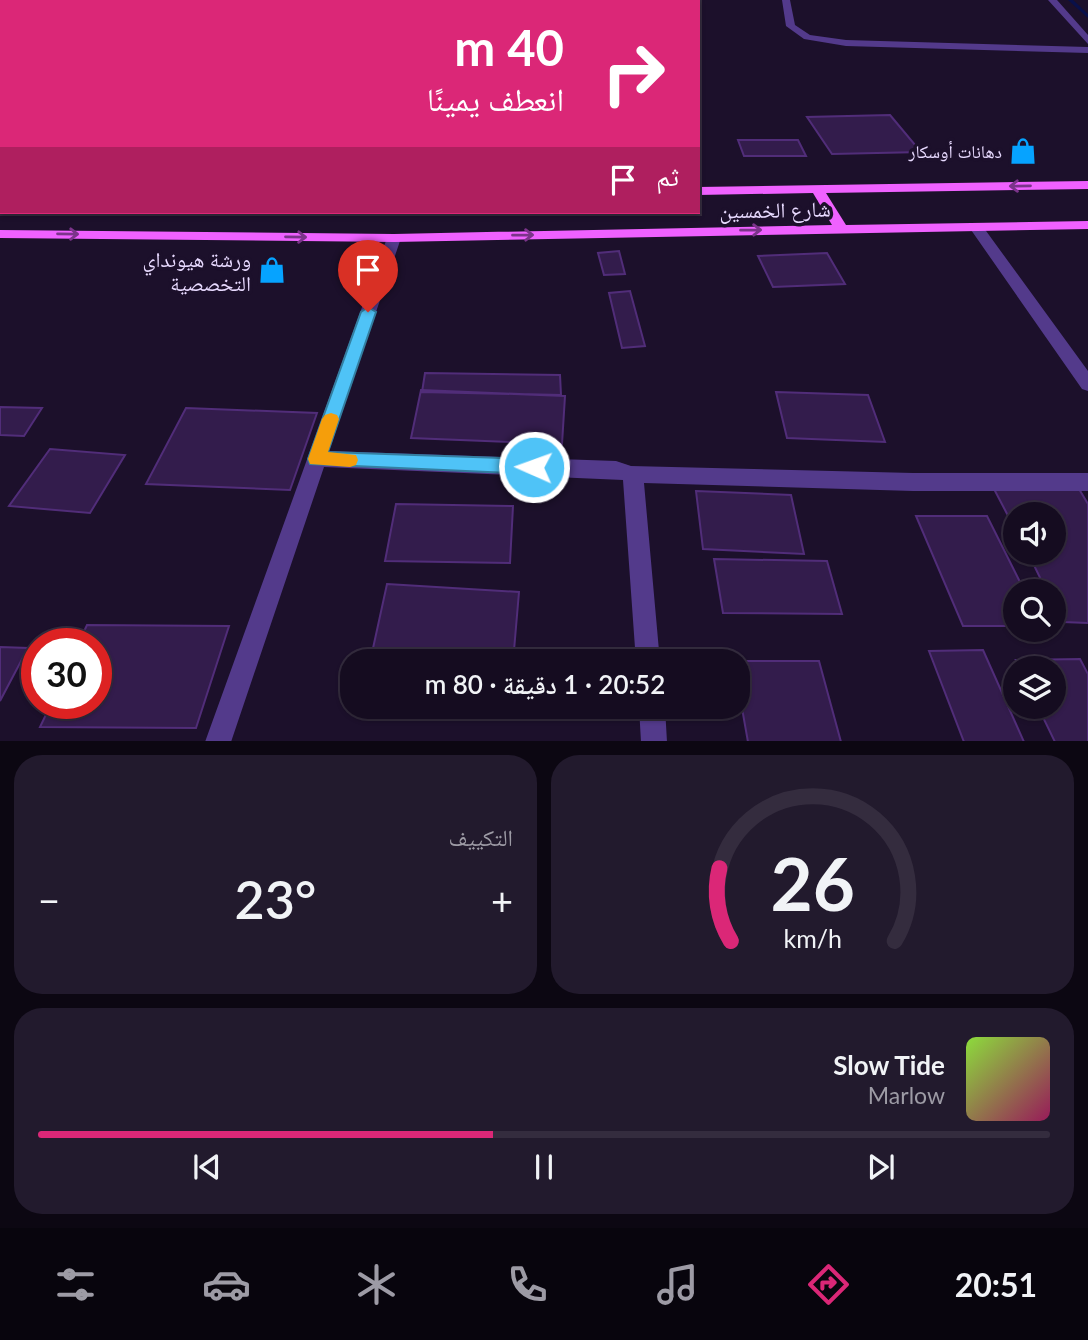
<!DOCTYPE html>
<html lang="ar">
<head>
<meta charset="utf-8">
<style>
  :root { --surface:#150c20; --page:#221a2d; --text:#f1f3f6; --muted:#9d9ba5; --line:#342c3e; --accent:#db2777 }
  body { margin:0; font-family:Lato,"Noto Naskh Arabic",sans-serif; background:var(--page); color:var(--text); direction:rtl; height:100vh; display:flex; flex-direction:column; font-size:26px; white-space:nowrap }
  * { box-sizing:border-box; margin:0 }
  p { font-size:23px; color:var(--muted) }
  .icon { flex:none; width:38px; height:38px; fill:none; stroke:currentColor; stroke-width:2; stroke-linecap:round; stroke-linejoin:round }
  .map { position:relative; height:741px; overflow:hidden; direction:ltr }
  .panel { display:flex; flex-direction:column; gap:14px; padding:14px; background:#0c0712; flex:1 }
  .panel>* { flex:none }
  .banner { position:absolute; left:0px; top:0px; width:700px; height:214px; box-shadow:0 2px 5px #0004,0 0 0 2px var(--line); direction:rtl; background:#db2777; color:#fff; overflow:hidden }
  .tools { position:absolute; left:1003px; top:502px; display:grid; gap:14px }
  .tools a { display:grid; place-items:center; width:63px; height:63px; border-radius:50%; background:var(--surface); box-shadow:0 2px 5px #0004,0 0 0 2px var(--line); font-size:35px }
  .speed { position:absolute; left:21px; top:628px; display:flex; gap:14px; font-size:35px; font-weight:700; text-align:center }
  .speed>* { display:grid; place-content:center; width:91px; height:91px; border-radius:50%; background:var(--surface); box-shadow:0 2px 5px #0004,0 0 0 2px var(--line); line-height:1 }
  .speed .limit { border:10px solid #d22; background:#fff; color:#111 }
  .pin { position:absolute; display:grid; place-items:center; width:60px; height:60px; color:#fff; margin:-72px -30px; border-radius:50% 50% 50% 0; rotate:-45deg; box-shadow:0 0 7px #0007 }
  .pin .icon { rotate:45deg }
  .me { position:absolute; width:77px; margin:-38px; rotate:272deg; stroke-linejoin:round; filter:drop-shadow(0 0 5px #0008) }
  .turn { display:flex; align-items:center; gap:24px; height:147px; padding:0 21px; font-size:32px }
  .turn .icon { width:91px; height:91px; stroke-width:2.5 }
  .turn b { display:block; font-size:49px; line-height:60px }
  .then { display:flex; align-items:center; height:66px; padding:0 21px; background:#0003; gap:14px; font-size:26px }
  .big { font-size:52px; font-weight:600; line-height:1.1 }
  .panel .tile { flex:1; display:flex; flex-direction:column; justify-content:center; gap:10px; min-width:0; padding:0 24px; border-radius:28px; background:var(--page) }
  .panel .dial { align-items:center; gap:0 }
  .dial svg { height:182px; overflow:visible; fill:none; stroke:var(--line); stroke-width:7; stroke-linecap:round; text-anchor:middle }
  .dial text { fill:var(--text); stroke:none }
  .song { display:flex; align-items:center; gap:21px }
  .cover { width:84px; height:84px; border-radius:10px; background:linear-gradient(135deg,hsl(90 70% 55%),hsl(330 70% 35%)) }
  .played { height:7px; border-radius:4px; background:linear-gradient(90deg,var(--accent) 45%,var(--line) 45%) }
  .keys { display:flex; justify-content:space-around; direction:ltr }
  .heat { display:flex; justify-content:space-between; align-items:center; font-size:38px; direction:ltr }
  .panel .tiles { flex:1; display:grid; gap:14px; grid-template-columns:1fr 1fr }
  .tile:last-child { grid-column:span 2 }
  .trip { position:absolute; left:340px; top:649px; width:410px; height:70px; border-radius:28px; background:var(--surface); box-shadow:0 2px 5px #0004,0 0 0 2px var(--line); font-weight:600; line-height:70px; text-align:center; direction:rtl }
  .menu { display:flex; height:112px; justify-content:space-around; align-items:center; background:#08050d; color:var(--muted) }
  .menu .icon { width:49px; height:49px }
  .menu .on { color:var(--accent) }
  .menu b { font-size:32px; color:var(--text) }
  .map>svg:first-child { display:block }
</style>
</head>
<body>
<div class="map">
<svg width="1088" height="742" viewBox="0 0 1088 742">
  <rect width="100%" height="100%" fill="#1c102b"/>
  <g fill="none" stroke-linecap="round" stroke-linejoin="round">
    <path fill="#09104a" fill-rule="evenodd" d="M1068,0H1073L1088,14V18Z"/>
  </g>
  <path fill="#331c4c" stroke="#512d79" stroke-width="2" d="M890,115L921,152L832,154L807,117Z
    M738,140H798L806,156H744Z
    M619,251L625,274L604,275L598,253Z
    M827,253L845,284L773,287L758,256Z
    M630,291L645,346L622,348L609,293Z
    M425,373L560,375L561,395L422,392Z
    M421,390L565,396L562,444L411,438Z
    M776,392L868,395L885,442L787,438Z
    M0,407L42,408L24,436L0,435Z
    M186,408L317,413L290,490L146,484Z
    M50,449L125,455L90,513L9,506Z
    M994,489H1079L1088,504V623L1063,622L1054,603V592H1047L1028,553H1054V514H1015V529Z
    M696,491L791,495L804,554L703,549Z
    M396,504L513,506L510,563L385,561Z
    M916,516H987L1025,592H1015V626H963Z
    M714,559L827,561L842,614L723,613Z
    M387,584L519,592L513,662H370Z
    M87,625L229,626L196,728L40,727L51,704H96V644H78Z
    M0,647L28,648L0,701Z
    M983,650L1024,742H964L929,651Z
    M1080,659L1088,674V742H1055L1038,707H1054V668H1021L1016,660Z
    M733,661H819L841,742H748L737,680V662Z"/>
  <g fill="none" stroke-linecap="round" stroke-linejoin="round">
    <path fill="#533a8b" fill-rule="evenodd" d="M230,0H240L229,2Z
      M427,0H436L426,2Z
      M614,0H622L613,2Z
      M782,0H790L795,25L810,35L846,40L1088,47V53L846,46L804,39L786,26Z
      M1048,0H1057L1088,35V44Z
      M0,57H2V63H0Z
      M976,223L981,224L1088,371V391L1082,389L969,227Z
      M394,234L401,238L329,451L616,461L631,466L913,473H1088V491H913L644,483L660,662H636L623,480L324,467L231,742H205L387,238Z
      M639,707H665L667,742H641Z"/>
    <path fill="#ef61ff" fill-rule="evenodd" d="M1088,181V189L826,193L846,225L1088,221V229L394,242L0,238V230L394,234L832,225L813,193L698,195V187Z
      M0,189H2V197H0Z"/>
  </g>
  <defs><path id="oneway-shaft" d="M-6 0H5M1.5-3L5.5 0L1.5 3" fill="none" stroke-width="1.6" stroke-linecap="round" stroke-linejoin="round" transform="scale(1.75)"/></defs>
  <g stroke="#7b348a">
    <use href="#oneway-shaft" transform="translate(1020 186) rotate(179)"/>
    <use href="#oneway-shaft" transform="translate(751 230) rotate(-1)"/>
    <use href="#oneway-shaft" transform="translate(68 234) rotate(1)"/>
    <use href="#oneway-shaft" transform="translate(523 235) rotate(-1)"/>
    <use href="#oneway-shaft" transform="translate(296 237) rotate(1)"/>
  </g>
  <path fill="#4fc3f7" stroke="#337fa1" stroke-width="2" d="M368,307L376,312L328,452L534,459L541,461L543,467L541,472L534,474L310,464L308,459L361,312Z"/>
  <path fill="#f59e0b" d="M331,413L337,415L339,419L328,452L356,455L358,460L356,465L350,467L310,464L308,459L322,419L325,415Z"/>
  <defs>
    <symbol id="shop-bare" viewBox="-9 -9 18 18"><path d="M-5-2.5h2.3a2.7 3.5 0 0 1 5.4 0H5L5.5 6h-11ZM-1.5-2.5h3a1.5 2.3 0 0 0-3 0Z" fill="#06a3ff" stroke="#1c102b" stroke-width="2.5" paint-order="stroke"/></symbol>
  </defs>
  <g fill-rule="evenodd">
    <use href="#shop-bare" x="1004" y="132" width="38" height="38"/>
    <use href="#shop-bare" x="253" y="251" width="38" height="38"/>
  </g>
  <g text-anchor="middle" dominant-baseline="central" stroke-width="7" stroke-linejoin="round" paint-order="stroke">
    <g font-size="18" fill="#e8daff" stroke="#1c102b" text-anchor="end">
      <text x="1002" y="151">دهانات أوسكار</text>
    </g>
    <g font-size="21" fill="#e8daff" stroke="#1c102b">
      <text transform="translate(775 209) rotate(-1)">شارع الخمسين</text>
    </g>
    <g font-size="21" fill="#e8daff" stroke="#1c102b" text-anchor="end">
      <text x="251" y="258">ورشة هيونداي<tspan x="251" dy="24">التخصصية</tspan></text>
    </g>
  </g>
</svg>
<div class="tools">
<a><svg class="icon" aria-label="sound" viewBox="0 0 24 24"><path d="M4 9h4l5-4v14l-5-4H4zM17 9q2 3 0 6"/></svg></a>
<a><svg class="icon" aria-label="search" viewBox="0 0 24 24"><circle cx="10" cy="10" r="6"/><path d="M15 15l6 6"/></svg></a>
<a><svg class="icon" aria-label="layers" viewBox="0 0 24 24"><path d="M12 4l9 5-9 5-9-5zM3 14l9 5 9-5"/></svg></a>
</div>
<div class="speed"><div class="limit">30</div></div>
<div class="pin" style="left:368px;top:312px;background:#d93025"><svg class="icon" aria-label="arrive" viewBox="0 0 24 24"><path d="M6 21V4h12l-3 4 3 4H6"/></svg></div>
<svg class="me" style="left:534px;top:467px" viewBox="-20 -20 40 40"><circle r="17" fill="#4fc3f7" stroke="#fff" stroke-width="3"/><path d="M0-11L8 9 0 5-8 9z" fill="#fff"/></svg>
<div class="trip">20:52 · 1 دقيقة · 80 m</div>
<div class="banner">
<div class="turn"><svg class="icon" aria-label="right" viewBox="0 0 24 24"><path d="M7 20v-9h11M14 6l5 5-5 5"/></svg><div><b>40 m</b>انعطف يمينًا</div></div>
<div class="then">ثم<svg class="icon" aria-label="arrive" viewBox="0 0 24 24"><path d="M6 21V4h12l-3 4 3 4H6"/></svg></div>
</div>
</div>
<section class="panel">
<div class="tiles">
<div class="tile dial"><svg viewBox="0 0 100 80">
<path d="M14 69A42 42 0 1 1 86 69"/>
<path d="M14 69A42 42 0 0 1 9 37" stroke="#db2777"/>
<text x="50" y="56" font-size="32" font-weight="700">26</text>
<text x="50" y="72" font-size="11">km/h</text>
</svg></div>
<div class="tile"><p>التكييف</p>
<div class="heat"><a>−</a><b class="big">23°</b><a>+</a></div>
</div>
<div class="tile">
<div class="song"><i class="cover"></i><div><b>Slow Tide</b><p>Marlow</p></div></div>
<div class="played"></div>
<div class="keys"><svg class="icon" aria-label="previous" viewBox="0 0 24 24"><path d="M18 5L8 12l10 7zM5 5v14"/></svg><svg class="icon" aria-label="pause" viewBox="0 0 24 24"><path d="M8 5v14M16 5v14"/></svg><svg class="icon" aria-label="next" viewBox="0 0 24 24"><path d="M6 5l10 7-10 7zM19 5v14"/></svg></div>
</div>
</div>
</section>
<nav class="menu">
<b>20:51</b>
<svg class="icon on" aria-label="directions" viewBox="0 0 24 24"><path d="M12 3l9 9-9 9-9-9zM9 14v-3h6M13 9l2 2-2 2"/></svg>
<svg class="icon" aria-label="music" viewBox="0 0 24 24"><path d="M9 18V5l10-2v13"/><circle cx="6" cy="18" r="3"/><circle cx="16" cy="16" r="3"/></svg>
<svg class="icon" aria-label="phone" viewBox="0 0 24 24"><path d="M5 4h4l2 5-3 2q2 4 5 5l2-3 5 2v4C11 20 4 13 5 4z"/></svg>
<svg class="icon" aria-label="climate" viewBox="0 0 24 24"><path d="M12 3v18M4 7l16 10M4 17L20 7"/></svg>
<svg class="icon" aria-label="car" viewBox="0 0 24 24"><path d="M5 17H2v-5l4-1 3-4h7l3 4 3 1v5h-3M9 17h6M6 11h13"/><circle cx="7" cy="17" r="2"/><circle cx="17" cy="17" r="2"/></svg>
<svg class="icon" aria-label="filters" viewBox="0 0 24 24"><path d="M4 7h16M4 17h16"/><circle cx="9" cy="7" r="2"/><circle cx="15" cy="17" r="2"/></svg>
</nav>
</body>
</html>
